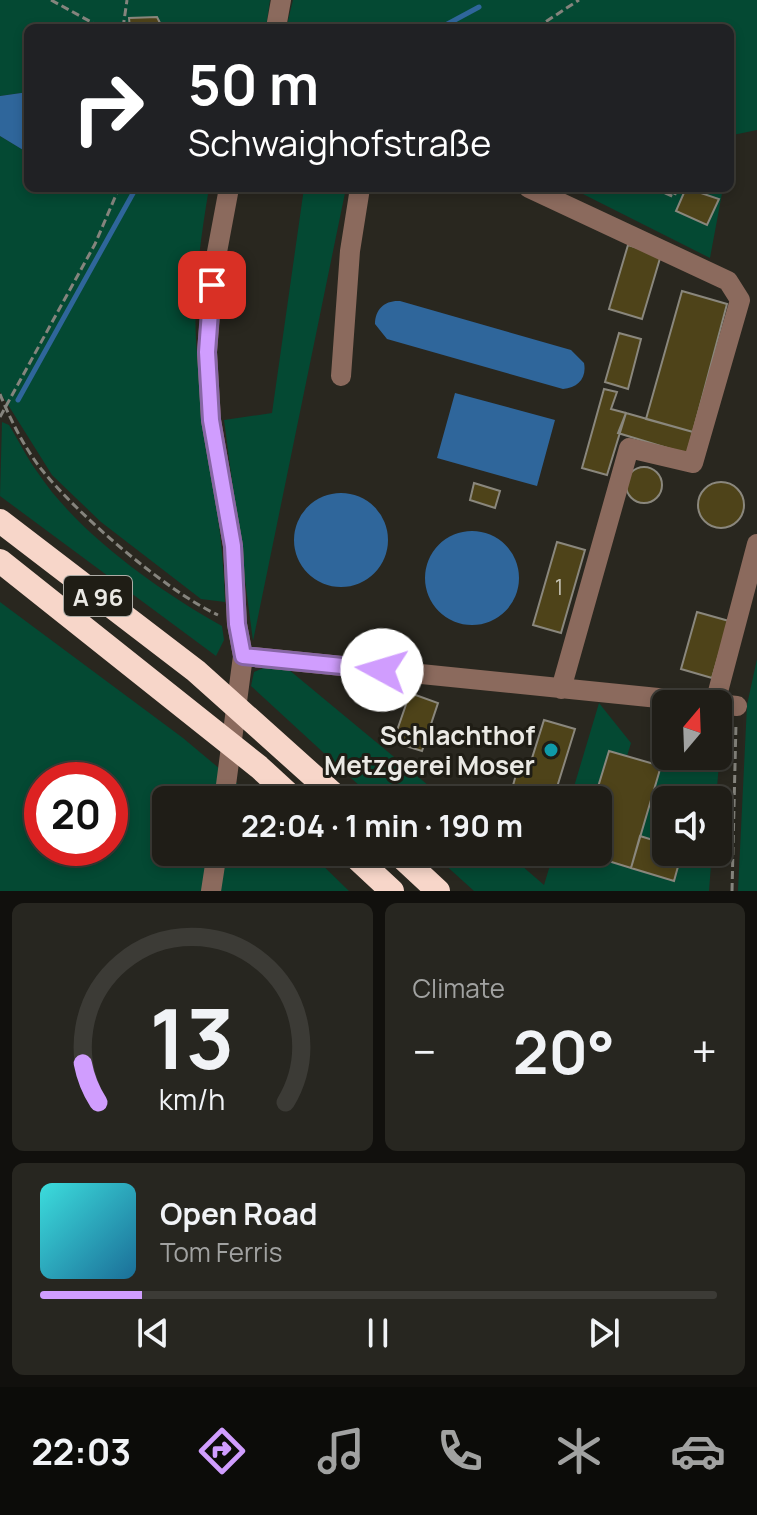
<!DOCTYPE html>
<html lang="en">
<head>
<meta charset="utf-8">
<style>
  :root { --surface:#1f1d17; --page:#272620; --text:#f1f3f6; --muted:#a1a2a1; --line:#3c3b36; --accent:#d09dfe }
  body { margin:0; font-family:Manrope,sans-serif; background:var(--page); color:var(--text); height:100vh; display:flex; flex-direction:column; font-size:30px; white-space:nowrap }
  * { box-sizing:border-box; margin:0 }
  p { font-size:26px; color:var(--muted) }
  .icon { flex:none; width:44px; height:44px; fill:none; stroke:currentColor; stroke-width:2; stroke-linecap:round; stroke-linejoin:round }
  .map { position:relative; height:891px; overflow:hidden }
  .side { display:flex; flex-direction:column; gap:12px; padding:12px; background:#11100d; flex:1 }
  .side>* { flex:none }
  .top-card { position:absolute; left:24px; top:24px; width:710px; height:168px; border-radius:12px; box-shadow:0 4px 12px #0003,0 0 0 2px var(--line); background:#202124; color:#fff; overflow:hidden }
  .needle { width:52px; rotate:19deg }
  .tools { position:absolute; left:652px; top:690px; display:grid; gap:16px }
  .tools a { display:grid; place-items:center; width:80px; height:80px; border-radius:12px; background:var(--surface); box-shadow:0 4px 12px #0003,0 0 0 2px var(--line); font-size:40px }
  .speed { position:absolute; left:24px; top:762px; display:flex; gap:16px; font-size:40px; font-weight:700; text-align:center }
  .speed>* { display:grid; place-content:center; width:104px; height:104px; border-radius:50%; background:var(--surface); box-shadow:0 4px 12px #0003,0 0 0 2px var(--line); line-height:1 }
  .speed .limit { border:12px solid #d22; background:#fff; color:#111 }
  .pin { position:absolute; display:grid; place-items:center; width:68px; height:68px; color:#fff; margin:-34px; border-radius:16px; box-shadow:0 4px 12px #0006 }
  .me { position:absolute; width:88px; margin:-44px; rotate:276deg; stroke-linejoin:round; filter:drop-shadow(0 0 6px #0008) }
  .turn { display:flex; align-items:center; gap:28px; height:168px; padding:0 32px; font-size:36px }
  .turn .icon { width:104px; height:104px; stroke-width:2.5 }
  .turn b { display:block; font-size:56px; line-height:68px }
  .big { font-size:60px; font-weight:700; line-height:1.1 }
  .side .widget { flex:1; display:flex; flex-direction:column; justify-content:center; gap:12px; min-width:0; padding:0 28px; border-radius:12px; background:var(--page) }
  .side .dial { align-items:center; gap:0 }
  .dial svg { height:208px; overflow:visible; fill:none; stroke:var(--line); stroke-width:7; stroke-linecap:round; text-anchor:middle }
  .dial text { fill:var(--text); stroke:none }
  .song { display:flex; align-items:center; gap:24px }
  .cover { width:96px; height:96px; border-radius:12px; background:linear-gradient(135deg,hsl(180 70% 55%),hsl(200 70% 35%)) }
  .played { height:8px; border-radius:4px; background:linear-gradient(90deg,var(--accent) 15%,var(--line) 15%) }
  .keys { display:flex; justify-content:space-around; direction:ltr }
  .heat { display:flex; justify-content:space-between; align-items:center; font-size:44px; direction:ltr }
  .side .tiles { flex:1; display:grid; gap:12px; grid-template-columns:1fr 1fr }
  .widget:last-child { grid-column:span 2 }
  .trip { position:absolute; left:152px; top:786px; width:460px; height:80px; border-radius:12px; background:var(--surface); box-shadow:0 4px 12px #0003,0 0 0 2px var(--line); font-weight:700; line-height:80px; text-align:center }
  .menu { display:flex; height:128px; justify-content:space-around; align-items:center; background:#0c0c09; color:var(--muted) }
  .menu .icon { width:56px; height:56px }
  .menu .on { color:var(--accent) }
  .menu b { font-size:36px; color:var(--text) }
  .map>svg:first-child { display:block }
</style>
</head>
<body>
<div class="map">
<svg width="757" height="891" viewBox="0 0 757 891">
  <rect width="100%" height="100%" fill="#29271f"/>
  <path fill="#044933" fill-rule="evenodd" d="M0,0H270L266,28H28V92L0,96Z
    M293,0H757V130L733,135L730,152V28H286Z
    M0,136L28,153V188H209C200,242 192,298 197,353C203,437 223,518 225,602L201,599L101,522L52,475L0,392Z
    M304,188H346L253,641L224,420L272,413Z
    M571,188H723L710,258Z
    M2,422L9,425C19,441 27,458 38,473C78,533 159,591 222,626L224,640L216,656L0,496Z
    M0,602L183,738L257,800H166V852H309L349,891H0ZM42,780H110V848H42Z
    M757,659V891H738L747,705Z
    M268,666L288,669L446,800H375L251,686L254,672Z
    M599,703L631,743L627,756L609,751L594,800H570Z
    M718,727H722L716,800H666V844L640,836L661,766L669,756H718Z
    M431,852H506L544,885L554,852H579L673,881L682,852H712L709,891H474Z"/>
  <path fill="#2f669b" d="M28,92V153L0,136V96Z
    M400,301L571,350L584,363C587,378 578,388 563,389L387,339L375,324C375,309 385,300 400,301Z
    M455,393L555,420L537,486L437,458Z
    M294 540a47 47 0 1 1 94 0a47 47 0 1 1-94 0Z
    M425 578a47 47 0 1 1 94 0a47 47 0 1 1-94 0Z"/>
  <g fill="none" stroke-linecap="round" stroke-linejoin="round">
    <path stroke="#2f669b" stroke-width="5" d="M440,28L479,7
      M18,400L136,188"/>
  </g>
  <path fill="#4e4319" stroke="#8a877d" stroke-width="2" d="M157,17L160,23L152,28H130L129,18Z
    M686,188L719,199L707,225L676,211Z
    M628,245L661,255L642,319L609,309Z
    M682,291L727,304L693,432L646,419Z
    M619,333L641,339L628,389L605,382Z
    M604,389L617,392L611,409L626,413L607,475L582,468Z
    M626,413L693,432L687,454L618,433Z
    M626 485a18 18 0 1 1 36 0a18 18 0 1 1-36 0Z
    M698 505a23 23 0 1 1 46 0a23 23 0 1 1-46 0Z
    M474,483L500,491L495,508L470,500Z
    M557,542L585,550L561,633L533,625Z
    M697,612L729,621L712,678L681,669Z
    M410,693L438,703L422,751L393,742Z
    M544,720L575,729L553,800L512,789L517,771L527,774Z
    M609,751L661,766L631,868L579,852H598V800H594Z
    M640,836L666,844V852H682L674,881L631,868Z"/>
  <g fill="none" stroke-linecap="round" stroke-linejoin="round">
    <path stroke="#85847d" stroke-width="3" stroke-dasharray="8 4" stroke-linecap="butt" d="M51,0L102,28
      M123,28L127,0
      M536,28L579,0
      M654,188L674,197L677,188
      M0,394C10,419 25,449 42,470C78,515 166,591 218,615
      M0,417L95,244L119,188
      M732,891L736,723"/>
    <path stroke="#8b6a5d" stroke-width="20" d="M276,28L281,0
      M529,188L728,281L740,300L693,463L629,448L561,689
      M341,376L350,251L360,188
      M243,656L737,706
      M715,703L757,544
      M224,800L243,656L237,624L233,546L211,420L207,352L214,268L229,188
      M211,891L217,852"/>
    <path stroke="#f7d6c9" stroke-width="24" d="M0,521L196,671L340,800
      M0,561L259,767L295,800
      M350,852L392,891
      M396,852L438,891"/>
  </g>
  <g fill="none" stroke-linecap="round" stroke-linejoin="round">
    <defs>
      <path id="route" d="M212,285L207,352L211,420L233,546L237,624L243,656L382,670"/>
    </defs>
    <use href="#route" stroke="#8766a5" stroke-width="20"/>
    <use href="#route" stroke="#d09dfe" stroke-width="14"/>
  </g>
  <circle fill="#0f9aa8" stroke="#1f1d15" stroke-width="3" cx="551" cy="750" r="8"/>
  <g text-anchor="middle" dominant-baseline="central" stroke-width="6" stroke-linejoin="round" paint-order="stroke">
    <g font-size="22" fill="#c3c0b1">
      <text x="559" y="587">1</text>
    </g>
    <rect fill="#1f1d15" stroke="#adaca6" stroke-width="2" x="64" y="576" width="68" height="40" rx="6"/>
    <g font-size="24" font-weight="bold" fill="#eae9e4">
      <text x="98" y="596">A 96</text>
    </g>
    <g font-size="26" font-weight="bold" fill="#eae9e4" stroke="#1f1d15" text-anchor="end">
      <text x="535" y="735">Schlachthof<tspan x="535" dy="30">Metzgerei Moser</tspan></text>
    </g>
  </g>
</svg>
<div class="tools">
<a><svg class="needle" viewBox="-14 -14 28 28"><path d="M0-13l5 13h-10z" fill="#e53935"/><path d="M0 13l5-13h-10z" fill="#a1a2a1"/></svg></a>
<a><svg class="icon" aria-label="sound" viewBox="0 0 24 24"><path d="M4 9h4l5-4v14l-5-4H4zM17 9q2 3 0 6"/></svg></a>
</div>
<div class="speed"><div class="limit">20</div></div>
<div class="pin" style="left:212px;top:285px;background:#d93025"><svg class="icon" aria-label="arrive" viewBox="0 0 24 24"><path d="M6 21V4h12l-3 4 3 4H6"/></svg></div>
<svg class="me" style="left:382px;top:670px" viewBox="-20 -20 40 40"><circle r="19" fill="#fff"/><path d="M0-13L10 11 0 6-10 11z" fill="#d09dfe"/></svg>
<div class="trip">22:04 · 1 min · 190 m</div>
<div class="top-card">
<div class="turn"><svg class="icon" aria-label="right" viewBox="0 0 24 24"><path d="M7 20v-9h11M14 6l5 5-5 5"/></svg><div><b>50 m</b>Schwaighofstraße</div></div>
</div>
</div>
<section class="side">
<div class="tiles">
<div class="widget dial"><svg viewBox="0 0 100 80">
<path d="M14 69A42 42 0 1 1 86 69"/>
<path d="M14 69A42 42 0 0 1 8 54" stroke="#d09dfe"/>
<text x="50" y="56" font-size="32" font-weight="700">13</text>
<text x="50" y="72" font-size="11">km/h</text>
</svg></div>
<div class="widget"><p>Climate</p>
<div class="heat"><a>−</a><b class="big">20°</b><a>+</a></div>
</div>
<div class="widget">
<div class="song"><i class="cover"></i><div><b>Open Road</b><p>Tom Ferris</p></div></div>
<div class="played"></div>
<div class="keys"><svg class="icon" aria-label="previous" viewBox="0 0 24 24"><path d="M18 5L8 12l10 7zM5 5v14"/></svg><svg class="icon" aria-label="pause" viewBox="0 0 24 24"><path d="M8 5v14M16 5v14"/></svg><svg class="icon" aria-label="next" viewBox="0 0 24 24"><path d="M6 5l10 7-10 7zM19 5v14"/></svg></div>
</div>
</div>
</section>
<nav class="menu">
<b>22:03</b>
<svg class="icon on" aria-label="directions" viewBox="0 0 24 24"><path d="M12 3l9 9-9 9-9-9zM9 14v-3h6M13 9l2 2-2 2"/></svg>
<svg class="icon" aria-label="music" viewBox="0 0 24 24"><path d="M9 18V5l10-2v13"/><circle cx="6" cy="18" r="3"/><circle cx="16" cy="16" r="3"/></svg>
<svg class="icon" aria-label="phone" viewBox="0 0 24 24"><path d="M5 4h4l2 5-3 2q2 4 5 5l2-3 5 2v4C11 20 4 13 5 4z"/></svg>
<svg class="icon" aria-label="climate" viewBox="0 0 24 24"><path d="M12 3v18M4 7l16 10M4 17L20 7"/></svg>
<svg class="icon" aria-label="car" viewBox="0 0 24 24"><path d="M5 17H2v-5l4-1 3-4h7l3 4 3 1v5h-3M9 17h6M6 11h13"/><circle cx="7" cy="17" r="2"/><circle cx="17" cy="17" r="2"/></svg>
</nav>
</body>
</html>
